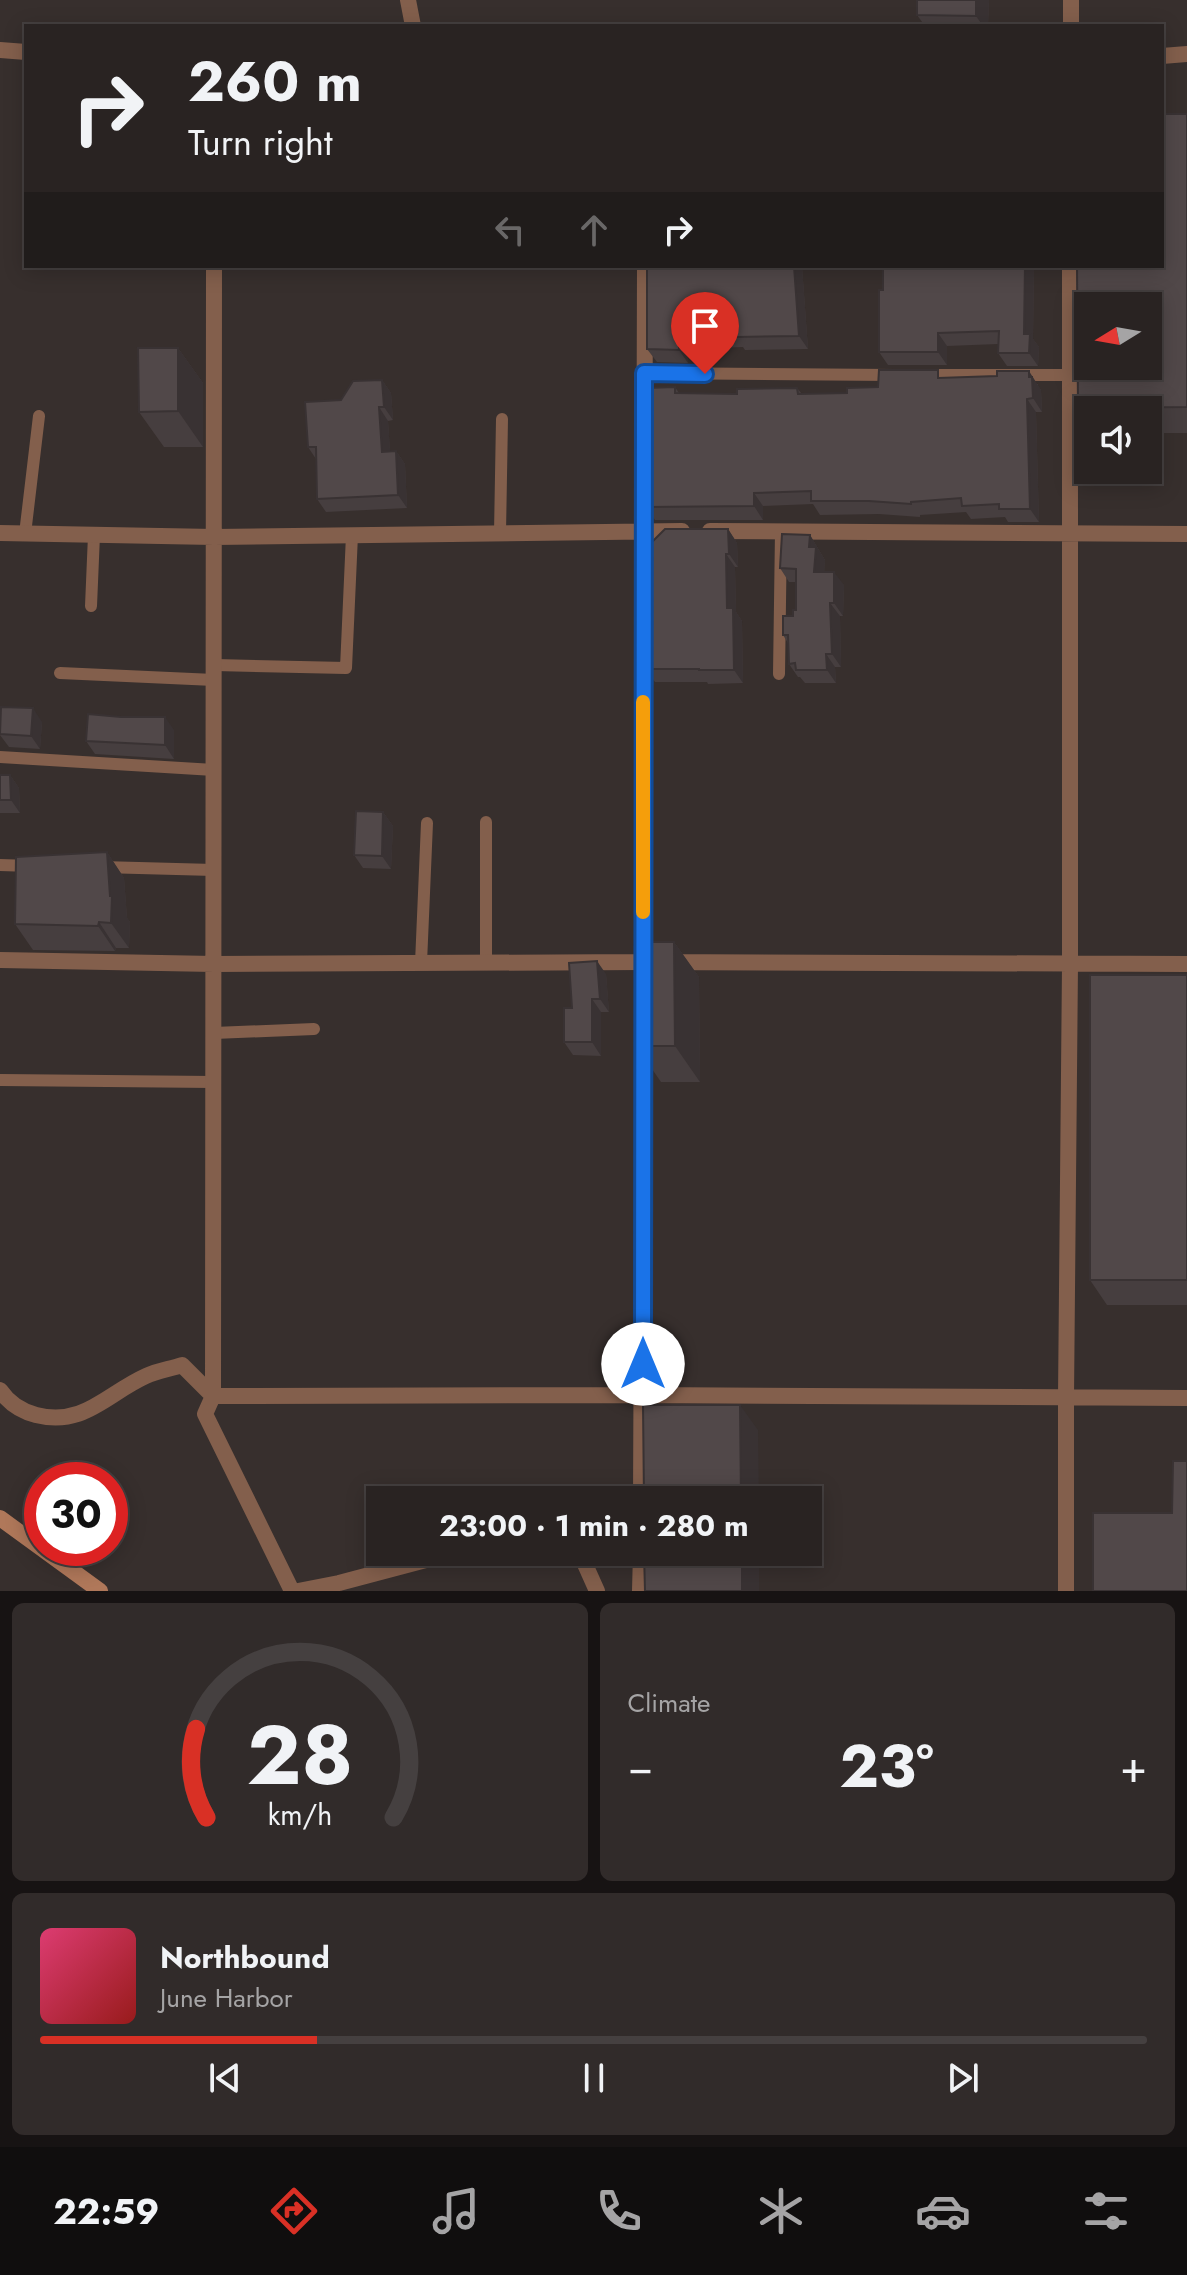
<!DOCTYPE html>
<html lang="en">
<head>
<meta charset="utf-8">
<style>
  :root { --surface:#292322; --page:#312b2a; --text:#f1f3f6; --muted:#a5a4a5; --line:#454040; --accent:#d93025 }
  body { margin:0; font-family:Jost,sans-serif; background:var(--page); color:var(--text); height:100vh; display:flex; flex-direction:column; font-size:30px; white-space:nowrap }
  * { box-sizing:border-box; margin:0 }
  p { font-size:26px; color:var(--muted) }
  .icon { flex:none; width:44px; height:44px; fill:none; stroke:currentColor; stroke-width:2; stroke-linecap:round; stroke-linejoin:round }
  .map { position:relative; height:1591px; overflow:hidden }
  .side { display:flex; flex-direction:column; gap:12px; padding:12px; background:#171313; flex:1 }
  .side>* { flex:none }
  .banner { position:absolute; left:24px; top:24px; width:1140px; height:244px; border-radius:0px; box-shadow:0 4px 20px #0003,0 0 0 2px var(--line); background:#292322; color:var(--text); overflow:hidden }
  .needle { width:52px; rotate:259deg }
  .controls { position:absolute; left:1074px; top:292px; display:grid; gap:16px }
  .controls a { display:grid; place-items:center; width:88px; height:88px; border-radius:0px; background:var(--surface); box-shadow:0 4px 20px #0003,0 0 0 2px var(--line); font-size:40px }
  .speed { position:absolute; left:24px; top:1462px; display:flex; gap:16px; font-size:40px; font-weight:700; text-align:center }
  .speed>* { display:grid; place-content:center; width:104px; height:104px; border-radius:50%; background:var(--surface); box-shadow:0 4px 20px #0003,0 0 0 2px var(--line); line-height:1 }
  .speed .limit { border:12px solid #d22; background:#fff; color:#111 }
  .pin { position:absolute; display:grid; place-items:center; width:68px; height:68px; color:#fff; margin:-82px -34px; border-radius:50% 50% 50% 0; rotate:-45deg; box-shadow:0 0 8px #0007 }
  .pin .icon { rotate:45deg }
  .me { position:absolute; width:88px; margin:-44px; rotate:0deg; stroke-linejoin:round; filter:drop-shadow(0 0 6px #0008) }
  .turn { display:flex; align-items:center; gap:28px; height:168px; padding:0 32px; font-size:36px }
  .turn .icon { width:104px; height:104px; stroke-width:2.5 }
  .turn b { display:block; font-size:56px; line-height:68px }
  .lanes { display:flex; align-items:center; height:76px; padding:0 32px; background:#0003; justify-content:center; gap:40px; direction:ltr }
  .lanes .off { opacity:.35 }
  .big { font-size:60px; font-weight:700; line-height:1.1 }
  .side .tile { flex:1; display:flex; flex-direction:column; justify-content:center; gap:12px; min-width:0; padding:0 28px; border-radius:12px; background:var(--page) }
  .side .dial { align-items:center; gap:0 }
  .dial svg { height:208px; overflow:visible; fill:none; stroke:var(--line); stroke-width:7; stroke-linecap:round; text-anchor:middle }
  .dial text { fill:var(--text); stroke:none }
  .song { display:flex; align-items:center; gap:24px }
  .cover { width:96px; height:96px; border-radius:12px; background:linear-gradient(135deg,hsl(340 70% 55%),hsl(0 70% 35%)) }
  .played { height:8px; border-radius:4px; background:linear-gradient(90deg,var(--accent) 25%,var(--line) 25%) }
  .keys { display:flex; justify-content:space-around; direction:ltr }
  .heat { display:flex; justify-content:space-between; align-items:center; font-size:44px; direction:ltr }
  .side .tiles { flex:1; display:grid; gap:12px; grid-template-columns:1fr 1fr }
  .tile:last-child { grid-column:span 2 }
  .trip { position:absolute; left:366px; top:1486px; width:456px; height:80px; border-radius:0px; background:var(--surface); box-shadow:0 4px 20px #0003,0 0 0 2px var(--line); font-weight:700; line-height:80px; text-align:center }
  .dock { display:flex; height:128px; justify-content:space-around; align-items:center; background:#100e0e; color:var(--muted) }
  .dock .icon { width:56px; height:56px }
  .dock .selected { color:var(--accent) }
  .dock b { font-size:36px; color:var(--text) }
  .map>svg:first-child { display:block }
</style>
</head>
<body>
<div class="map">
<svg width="1187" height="1591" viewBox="0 0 1187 1591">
  <rect width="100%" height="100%" fill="#372f2d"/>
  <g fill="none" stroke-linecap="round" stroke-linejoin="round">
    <path stroke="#835f4c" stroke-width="12" d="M644,373L893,375
      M927,375H1070
      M500,533L502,419
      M25,534L39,416
      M91,606L94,535
      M215,665L346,668L352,535
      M60,673L214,680
      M779,674L781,531
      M0,757L214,770
      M0,865L31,866
      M101,867L214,870
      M421,963L427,823
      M486,963V822
      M214,1033L314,1029
      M0,1080L214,1082"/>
    <path stroke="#835f4c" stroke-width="16" d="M408,0L413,26
      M1071,26V0
      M0,50L26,52
      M1162,56L1187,54
      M214,266L213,1396L205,1414L292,1591
      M710,531L1187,534
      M0,533L214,537L682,531
      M0,960L214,964L643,962L1187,964
      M643,962L645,266
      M0,1390C8,1402 21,1411 36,1415C84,1427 106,1394 146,1376C157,1371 170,1369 182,1365L213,1396L643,1395L1187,1398
      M641,1500L643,1034
      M570,1552L584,1562L597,1591
      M298,1591L339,1583L456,1552
      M640,1591L641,1552
      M1066,1591V1398L1070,964V266"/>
    <path stroke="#b0785a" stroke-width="16" d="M0,1518L100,1591"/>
  </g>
  <path fill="#463e3f" d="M917,0H989L988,26H925L917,15Z
    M1187,114V433H1148V410H1088V423L1078,408Z
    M647,266H802L808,349L745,350L743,347L688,349V363L657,362L647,349Z
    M883,266H1034L1033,339L1039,347L1038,366H1007L998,353V344L947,346V365H888L879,352L883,290Z
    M178,348L203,383V447H164L139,412Z
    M943,378L1038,384V386L1041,390L1042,412H1036L1039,522H1008L1005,517L971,519L966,512L920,515V517L879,514L820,515L813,504L763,506V520H655L646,507L675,387L679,393L737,394L797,388L802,394L847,393L878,387Z
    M382,380L391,393L393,420L388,421L390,452L396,451L405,464L407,508L326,512L317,499L316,459L308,447L341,400Z
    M728,529L737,543L738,567H735L736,612L742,621L743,683L708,684L707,682H655L645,669Z
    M810,535L825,560L824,572L844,585L843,616H840L841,667H835L836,683H805L800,677H798L789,664L788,643L783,635L796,610V582H789L780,568Z
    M1,707L42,722L40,749L9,747L0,735Z
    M121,717L174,730V759L95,754L86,741Z
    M0,775H10L19,788L20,813H0Z
    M383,812L393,826L391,869L363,868L354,855Z
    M107,852L124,878L127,918L130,922L129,948H116L115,951L33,950L15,924Z
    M674,942L699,977L700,1082H661L636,1046Z
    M606,974L609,1012H601V1056L573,1055L564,1042L572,1008Z
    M1187,975V1305H1107L1090,1280Z"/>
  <path fill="#393233" d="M976,0H989L988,26H983L976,16Z
    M794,266H802L808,349L799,336Z
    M1025,266H1034L1033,339L1039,347L1038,366L1029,353L1024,334Z
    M938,333L947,346V365L938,352Z
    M679,336L688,349V363L679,350Z
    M178,348L203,383V447L178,411Z
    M1029,371L1041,390L1042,412L1033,398L1029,377Z
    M382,380L391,393L393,420L384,407Z
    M1027,399L1036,412L1039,522L1030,509Z
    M379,407L388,421L391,465L382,452Z
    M396,451L405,464L407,508L398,495Z
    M754,493L763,506V520L754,506Z
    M728,529L737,543L738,567L729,554Z
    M810,535L825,560L824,585L814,572L809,547Z
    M726,554L735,567L736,612L742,621L743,683L734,670L727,608Z
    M834,572L844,585L843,616L834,603Z
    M830,603L840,616L841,667L832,654Z
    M826,654L835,667L836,683L827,670Z
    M33,708L42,722L40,749L31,736Z
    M165,717L174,730V759L165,745Z
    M10,775L19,788L20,813L11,800Z
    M383,812L393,826L391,869L382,856Z
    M107,852L124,878L127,918L130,922L129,948L111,923Z
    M99,922L116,948L115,951L98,926Z
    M674,942L699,977L700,1082L675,1046Z
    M597,961L606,974L609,1012L600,999Z
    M592,999L601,1012V1056L592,1042Z
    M740,1405L758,1430L759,1500H741Z
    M742,1552H759V1591H742Z"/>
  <path fill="#514849" stroke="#393233" stroke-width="2" fill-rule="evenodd" d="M917,0H976V16L917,15Z
    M1162,114H1187V407L1078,408L1077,266H1162ZM1088,306H1148V366H1088Z
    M647,266H794L799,336L736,337V334L679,336V350L647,349Z
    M883,266H1025L1024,334H1030L1029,353H998L999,331L938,333V352H879V290H883Z
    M138,348H178V411L139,412Z
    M879,370H938V378L997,376V371H1029V377H1032L1033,398L1027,399L1030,509H999V504L962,506L961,498L911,502V504L869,501H811V491L754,493V506L646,507V388L675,387V393L737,394V389L797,388L798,394L847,393V388L878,387Z
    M382,380L384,407H379L382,452L396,451L398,495L317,499L316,447H308L305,402L341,400L353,381Z
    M665,529H728L729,554H726L727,608H733L734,670H699V669H645L646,548Z
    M782,534L810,535L809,547H816L814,572H834V603H830L832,654H826L827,670H796L795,663L789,664L788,635H783V616H793V610H796V569L780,568Z
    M1,707L33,708L31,736L0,734Z
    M88,714L121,717H165V745L86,741Z
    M0,775H10L11,800H0Z
    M356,811L383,812L382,856L354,855Z
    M107,852L110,896H112L111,923L99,922L98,926L15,924L16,857Z
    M636,942H674L675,1046H636Z
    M597,961L600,999H592V1042H564V1008H572L569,963Z
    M1090,975H1187V1280H1090Z
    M643,1405H740L741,1500H644Z
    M1173,1461H1187V1591H1093V1513H1172Z
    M644,1552H742V1591H645Z"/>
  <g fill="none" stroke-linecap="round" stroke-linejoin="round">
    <defs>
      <path id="route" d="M643,1364L644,373L705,374"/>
    </defs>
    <use href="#route" stroke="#114b97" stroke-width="20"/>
    <use href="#route" stroke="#1a73e8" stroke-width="14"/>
    <path stroke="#f59e0b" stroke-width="14" d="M643,702V912"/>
  </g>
</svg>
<div class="controls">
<a><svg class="needle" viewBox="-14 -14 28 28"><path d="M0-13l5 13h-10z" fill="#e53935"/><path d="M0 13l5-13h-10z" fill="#a5a4a5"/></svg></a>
<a><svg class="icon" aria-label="sound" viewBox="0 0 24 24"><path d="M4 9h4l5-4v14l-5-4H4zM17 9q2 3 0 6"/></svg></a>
</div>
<div class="speed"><div class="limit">30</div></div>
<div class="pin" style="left:705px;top:374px;background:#d93025"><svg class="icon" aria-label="arrive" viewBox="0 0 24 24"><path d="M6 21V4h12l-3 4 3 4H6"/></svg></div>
<svg class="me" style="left:643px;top:1364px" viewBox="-20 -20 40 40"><circle r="19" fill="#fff"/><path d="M0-13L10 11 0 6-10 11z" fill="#1a73e8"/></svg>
<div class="trip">23:00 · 1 min · 280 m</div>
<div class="banner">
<div class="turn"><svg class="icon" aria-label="right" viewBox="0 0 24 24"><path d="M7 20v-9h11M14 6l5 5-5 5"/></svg><div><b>260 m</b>Turn right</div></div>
<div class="lanes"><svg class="icon off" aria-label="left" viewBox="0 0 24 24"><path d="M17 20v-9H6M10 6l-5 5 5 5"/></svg><svg class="icon off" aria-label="ahead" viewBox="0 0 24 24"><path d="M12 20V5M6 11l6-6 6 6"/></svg><svg class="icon" aria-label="right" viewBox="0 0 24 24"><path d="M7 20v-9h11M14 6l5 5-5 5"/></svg></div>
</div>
</div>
<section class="side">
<div class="tiles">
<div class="tile dial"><svg viewBox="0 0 100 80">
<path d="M14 69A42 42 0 1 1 86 69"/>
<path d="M14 69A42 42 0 0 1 10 35" stroke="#d93025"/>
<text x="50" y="56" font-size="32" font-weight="700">28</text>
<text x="50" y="72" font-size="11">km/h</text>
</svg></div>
<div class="tile"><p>Climate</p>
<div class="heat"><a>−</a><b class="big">23°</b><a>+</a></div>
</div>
<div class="tile">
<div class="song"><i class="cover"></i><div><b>Northbound</b><p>June Harbor</p></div></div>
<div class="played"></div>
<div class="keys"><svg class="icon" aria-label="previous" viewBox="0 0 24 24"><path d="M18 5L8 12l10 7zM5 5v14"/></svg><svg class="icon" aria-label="pause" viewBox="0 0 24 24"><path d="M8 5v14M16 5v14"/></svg><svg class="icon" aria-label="next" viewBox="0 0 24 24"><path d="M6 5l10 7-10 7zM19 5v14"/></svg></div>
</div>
</div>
</section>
<nav class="dock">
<b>22:59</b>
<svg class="icon selected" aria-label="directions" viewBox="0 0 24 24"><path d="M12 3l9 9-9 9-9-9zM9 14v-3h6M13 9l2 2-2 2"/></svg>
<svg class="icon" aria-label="music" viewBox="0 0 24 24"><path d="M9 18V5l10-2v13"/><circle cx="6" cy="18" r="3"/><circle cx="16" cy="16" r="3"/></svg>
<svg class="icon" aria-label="phone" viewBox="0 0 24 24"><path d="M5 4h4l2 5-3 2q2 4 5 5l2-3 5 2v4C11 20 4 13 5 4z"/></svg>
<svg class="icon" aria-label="climate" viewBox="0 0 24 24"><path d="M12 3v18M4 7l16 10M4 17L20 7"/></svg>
<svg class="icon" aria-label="car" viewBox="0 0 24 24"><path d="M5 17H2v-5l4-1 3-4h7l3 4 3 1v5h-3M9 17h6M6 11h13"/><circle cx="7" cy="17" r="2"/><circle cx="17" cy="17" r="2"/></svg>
<svg class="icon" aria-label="filters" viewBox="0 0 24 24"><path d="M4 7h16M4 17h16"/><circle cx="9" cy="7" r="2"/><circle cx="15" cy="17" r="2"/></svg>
</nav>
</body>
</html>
